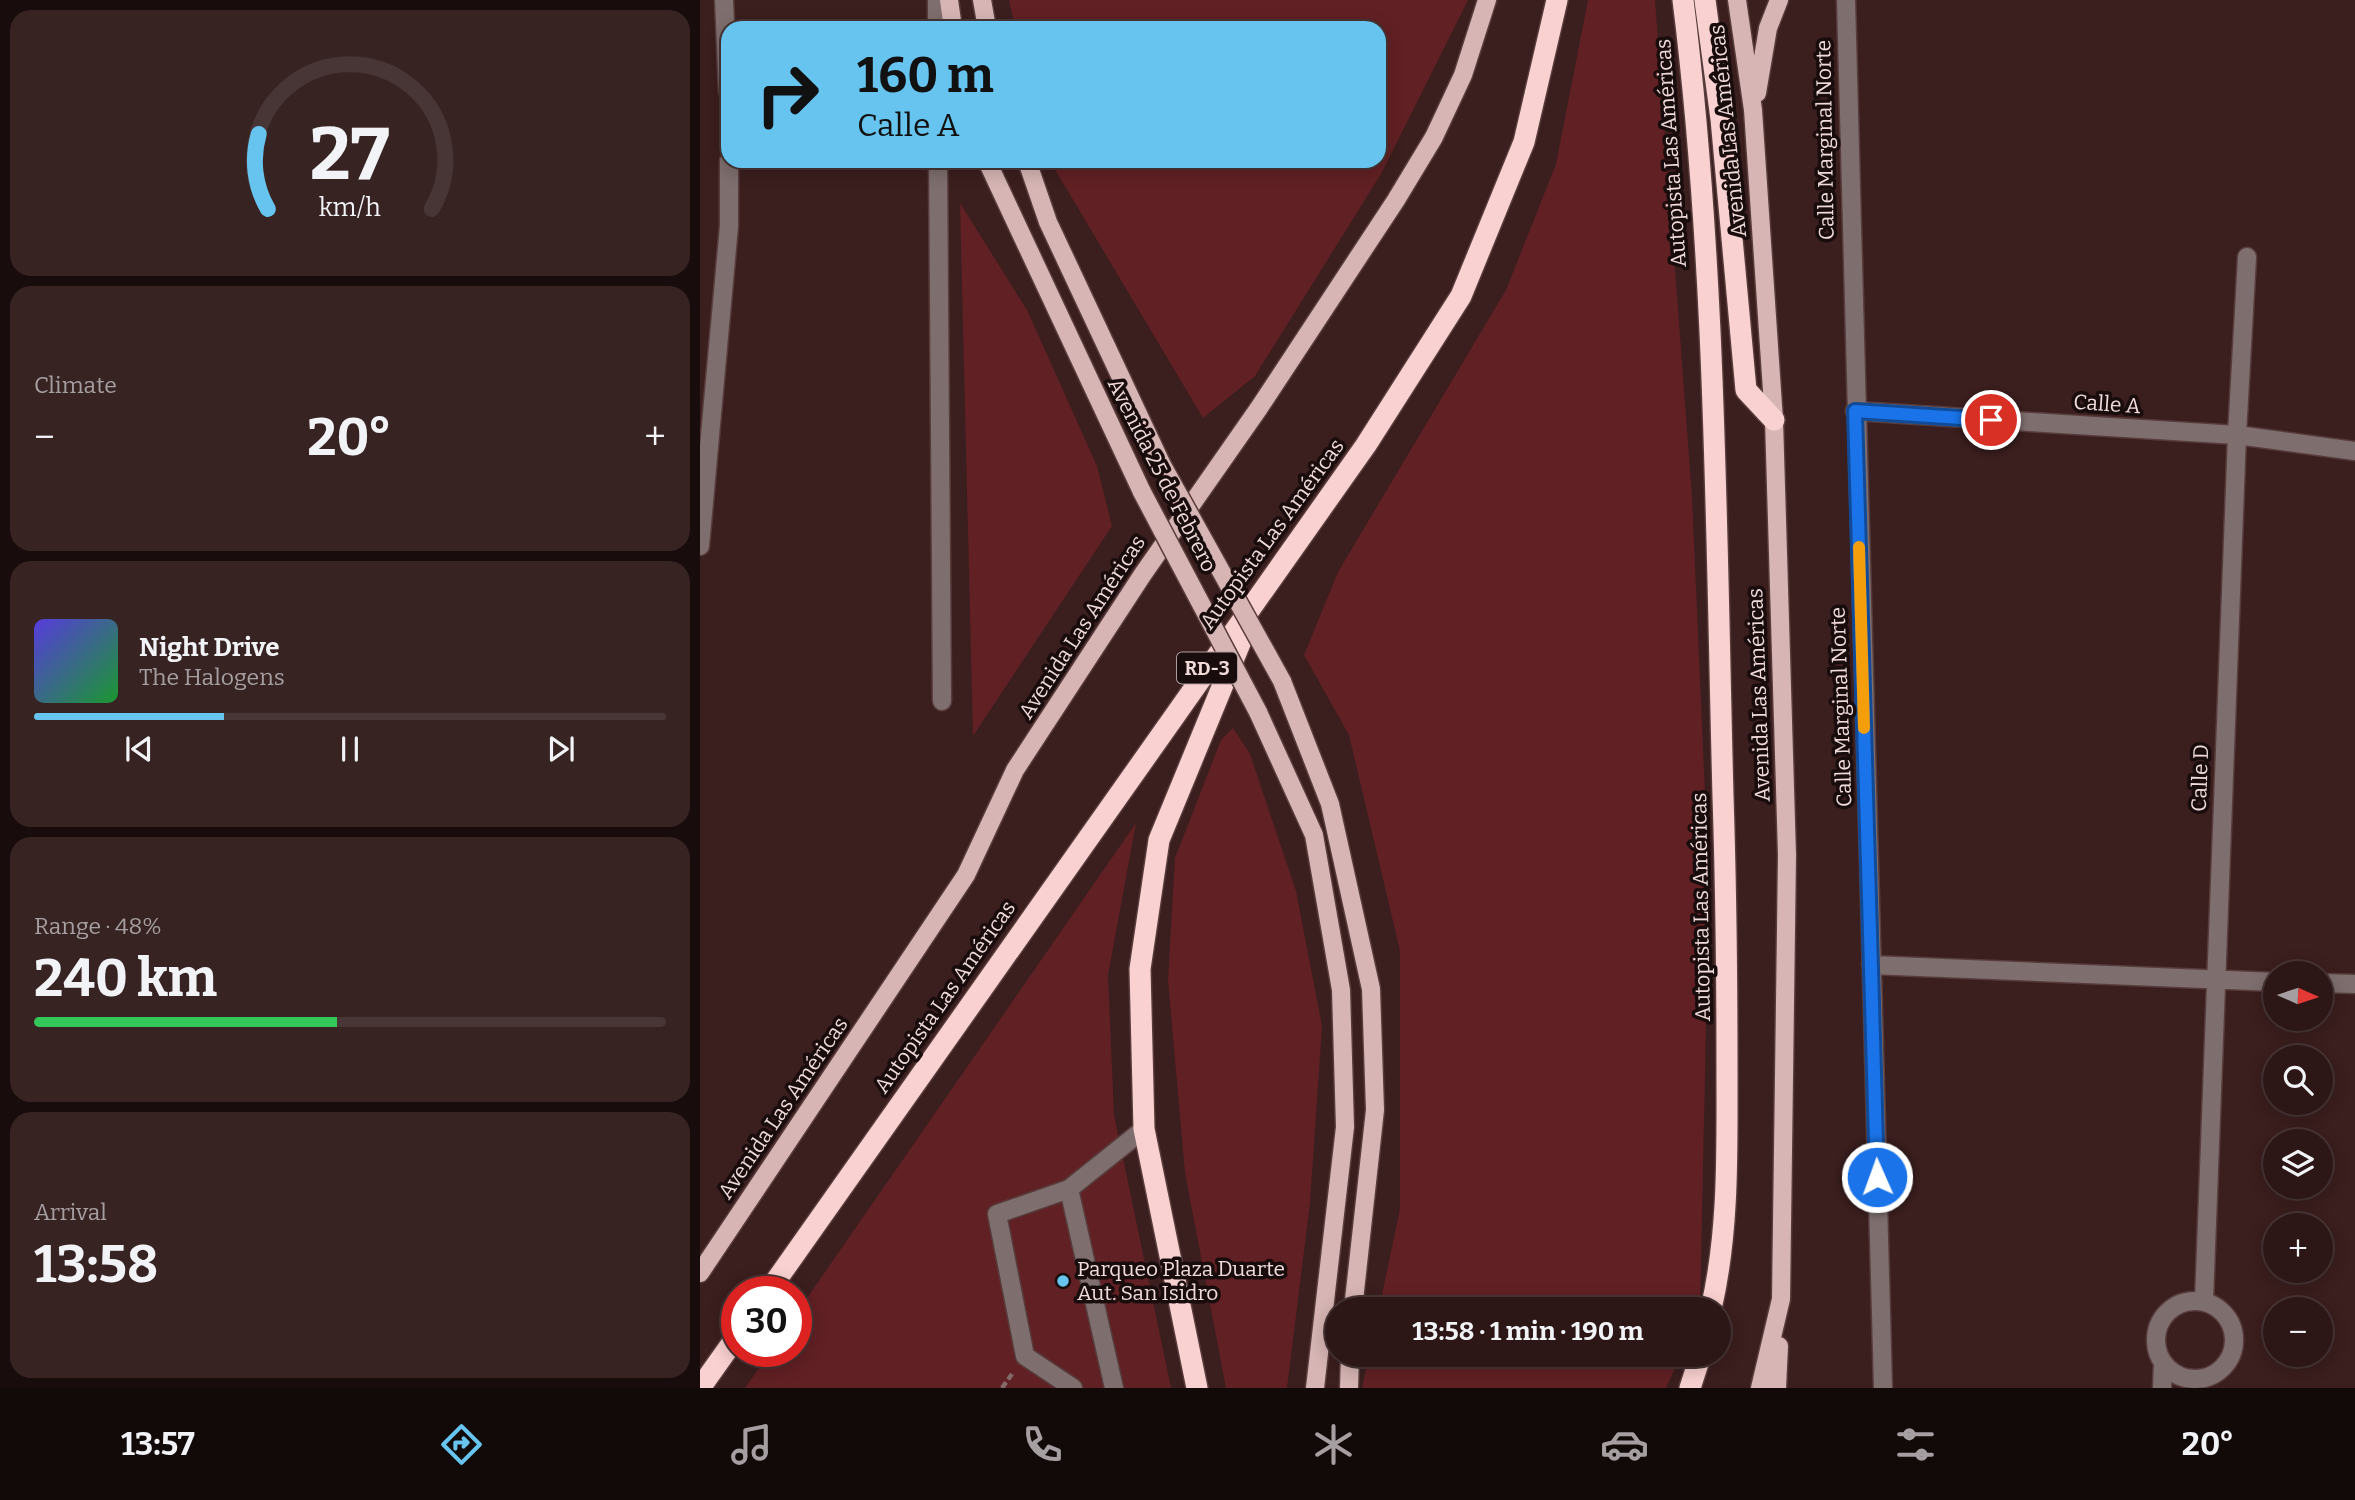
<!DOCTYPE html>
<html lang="en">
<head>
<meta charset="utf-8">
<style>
  :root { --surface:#2c1616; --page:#382323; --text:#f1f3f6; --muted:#a69fa1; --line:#483535; --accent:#66c4ef }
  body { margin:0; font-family:Bitter,serif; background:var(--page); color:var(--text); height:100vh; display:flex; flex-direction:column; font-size:26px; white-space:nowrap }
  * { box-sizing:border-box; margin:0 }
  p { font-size:23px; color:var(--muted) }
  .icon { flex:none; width:38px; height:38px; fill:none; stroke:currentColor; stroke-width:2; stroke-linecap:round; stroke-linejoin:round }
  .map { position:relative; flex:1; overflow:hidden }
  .details { display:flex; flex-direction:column; gap:10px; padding:10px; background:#180c0c; width:700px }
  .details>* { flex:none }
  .top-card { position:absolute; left:21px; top:21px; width:665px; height:147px; border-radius:21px; box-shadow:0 4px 18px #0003,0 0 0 2px var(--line); background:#66c4ef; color:#111; overflow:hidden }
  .needle { width:46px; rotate:93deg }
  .tools { position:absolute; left:1563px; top:961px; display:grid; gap:14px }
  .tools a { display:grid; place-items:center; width:70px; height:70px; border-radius:50%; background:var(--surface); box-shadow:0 4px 18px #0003,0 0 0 2px var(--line); font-size:35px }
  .speed { position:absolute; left:21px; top:1276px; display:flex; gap:14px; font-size:35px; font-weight:700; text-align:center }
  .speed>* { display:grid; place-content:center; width:91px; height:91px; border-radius:50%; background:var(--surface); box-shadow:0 4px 18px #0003,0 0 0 2px var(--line); line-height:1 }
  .speed .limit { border:10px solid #d22; background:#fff; color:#111 }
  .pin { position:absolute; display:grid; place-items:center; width:60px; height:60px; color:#fff; margin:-30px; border:4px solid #fff; border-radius:50%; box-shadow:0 2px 7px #0007 }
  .me { position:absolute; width:77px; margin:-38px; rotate:358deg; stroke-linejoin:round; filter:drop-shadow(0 0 5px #0008) }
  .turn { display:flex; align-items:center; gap:24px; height:147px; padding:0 21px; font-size:32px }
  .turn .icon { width:91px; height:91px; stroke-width:2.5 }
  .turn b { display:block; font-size:49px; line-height:60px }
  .big { font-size:52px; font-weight:700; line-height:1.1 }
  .details .card { flex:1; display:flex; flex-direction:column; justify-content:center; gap:10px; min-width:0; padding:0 24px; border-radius:21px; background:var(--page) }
  .details .dial { align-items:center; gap:0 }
  .dial svg { height:182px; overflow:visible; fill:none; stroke:var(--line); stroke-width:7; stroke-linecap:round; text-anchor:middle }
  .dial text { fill:var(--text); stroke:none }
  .song { display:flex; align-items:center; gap:21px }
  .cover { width:84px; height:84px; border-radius:10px; background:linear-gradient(135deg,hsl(250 70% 55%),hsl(130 70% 35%)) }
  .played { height:7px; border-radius:4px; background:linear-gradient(90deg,var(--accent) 30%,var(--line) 30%) }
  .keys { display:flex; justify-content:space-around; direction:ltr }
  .heat { display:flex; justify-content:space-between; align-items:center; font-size:38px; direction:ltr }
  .charge { height:10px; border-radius:5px; background:linear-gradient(90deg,#34c759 48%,var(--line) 0) }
  .trip { position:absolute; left:625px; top:1297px; width:406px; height:70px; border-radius:35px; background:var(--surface); box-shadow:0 4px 18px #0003,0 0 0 2px var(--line); font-weight:700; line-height:70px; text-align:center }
  .menu { display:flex; height:112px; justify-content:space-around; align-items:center; background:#120909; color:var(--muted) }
  .menu .icon { width:49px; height:49px }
  .menu .selected { color:var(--accent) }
  .menu b { font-size:32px; color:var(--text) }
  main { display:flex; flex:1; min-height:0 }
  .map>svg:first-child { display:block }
</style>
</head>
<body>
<main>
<section class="details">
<div class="card dial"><svg viewBox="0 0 100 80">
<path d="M14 69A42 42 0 1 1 86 69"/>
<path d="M14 69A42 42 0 0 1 10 36" stroke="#66c4ef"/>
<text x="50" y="56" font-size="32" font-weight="700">27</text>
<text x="50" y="72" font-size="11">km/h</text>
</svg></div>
<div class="card"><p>Climate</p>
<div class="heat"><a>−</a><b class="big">20°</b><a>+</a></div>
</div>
<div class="card">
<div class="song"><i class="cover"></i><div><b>Night Drive</b><p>The Halogens</p></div></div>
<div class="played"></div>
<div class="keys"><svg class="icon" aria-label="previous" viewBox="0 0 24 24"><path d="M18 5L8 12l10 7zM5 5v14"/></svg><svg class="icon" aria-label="pause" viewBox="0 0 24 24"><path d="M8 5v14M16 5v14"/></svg><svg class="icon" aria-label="next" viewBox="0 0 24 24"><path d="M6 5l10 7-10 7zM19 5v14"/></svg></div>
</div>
<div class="card"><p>Range · 48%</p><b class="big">240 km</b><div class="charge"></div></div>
<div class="card"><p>Arrival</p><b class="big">13:58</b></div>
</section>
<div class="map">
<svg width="1655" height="1388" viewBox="0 0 1655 1388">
  <rect width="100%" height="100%" fill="#3b1e1e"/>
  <path fill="#612024" d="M309,0H768L681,174L555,376L503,418L350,161H679V28H315Z
    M888,0H955L992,497L1009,885L1000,1309H679L700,1209V951L649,735L604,655L638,572L806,290L856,164Z
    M260,203L327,310L397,466L412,526L273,736Z
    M533,728L550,754L596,891L622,1026L610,1203L587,1388H526L485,1173L468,980L475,858L521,740Z
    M436,823L408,975L414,1115L471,1388H45L71,1351H96V1314Z
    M669,1355V1354L981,1355L966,1388H662Z"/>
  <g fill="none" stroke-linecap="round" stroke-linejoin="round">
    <defs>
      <path id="minor" d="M24,0L28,91
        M237,0V28
        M1146,0L1183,1388
        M238,161L242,701
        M1155,411L1537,435L1655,451
        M0,546L29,226V161
        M1171,965L1575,982
        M1620,983L1655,984
        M369,1189L414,1388
        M1504,1301L1537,435L1547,257
        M1456 1340a39 39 0 1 1 78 0a39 39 0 1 1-78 0Z
        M373,1388L325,1356L297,1214L369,1189L444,1129
        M1462,1388L1463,1363"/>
      <path id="major" d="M249,0L253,28
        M282,0L287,28
        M1037,0L1053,110L1074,420L1087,855L1081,1299L1060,1388
        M1057,93L1068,28L1079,0
        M287,161L442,492
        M327,161L348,222L462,465
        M582,681L630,804L671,989L675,1110L653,1309
        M558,712L614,835L641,990L645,1127L615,1388
        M0,1273L266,875L315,770L443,574L559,408L696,200L734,137L763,75L787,0
        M649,1388L650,1354
        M1077,1388L1079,1346"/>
      <path id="highway" d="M983,0C1016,263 1016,531 1023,796C1026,888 1027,981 1027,1073C1027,1151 1029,1232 1011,1309
        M1005,0L1021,119L1046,390L1074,420
        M68,1292L666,445L761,296L824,142L857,0
        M0,1388L37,1336
        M497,1388L444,1129L440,969L459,840L548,624
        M990,1388L1001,1354"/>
    </defs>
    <use href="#minor" stroke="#583c3c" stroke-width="21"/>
    <use href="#major" stroke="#583c3c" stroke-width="21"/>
    <use href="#highway" stroke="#583c3c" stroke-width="24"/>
    <path stroke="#836a69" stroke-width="4.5" stroke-dasharray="7 3.5" stroke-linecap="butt" d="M302,1388L312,1374"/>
    <use href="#minor" stroke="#7e6e6e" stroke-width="18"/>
    <use href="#major" stroke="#d6b5b4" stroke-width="18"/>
    <use href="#highway" stroke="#f9d1d0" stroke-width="21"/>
    <defs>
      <path id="major-bridge" d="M462,465L582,681
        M442,492L558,712"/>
    </defs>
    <use href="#major-bridge" stroke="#583c3c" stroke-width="21" stroke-linecap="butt"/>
    <use href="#major-bridge" stroke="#d6b5b4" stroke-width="18"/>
  </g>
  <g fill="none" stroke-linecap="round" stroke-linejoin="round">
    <defs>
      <path id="route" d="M1177,1177L1155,411L1291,420"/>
    </defs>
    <use href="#route" stroke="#114b97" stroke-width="18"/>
    <use href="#route" stroke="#1a73e8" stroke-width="12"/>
    <path stroke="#f59e0b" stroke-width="12" d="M1159,547L1164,728"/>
  </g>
  <circle fill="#66c4ef" stroke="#190c0c" stroke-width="2.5" cx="363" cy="1281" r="7"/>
  <g text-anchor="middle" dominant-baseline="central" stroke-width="7" stroke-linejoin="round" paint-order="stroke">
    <rect fill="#190c0c" stroke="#af9d9c" stroke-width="2" x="477" y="652.5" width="60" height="31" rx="5"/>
    <g font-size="19" font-weight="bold" fill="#efdbda">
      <text x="507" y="668">RD-3</text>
    </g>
    <g font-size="21" fill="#efdbda" stroke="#190c0c">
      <text transform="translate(1028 131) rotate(-96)">Avenida Las Américas</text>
      <text transform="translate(1125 140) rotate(-91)">Calle Marginal Norte</text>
      <text transform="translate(971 153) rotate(-94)">Autopista Las Américas</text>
      <text transform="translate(1407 404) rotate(4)">Calle A</text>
      <text transform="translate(462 475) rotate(63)">Avenida 25 de Febrero</text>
      <text transform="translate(572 534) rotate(-54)">Autopista Las Américas</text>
      <text transform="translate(382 627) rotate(-57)">Avenida Las Américas</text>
      <text transform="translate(1059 695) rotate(-92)">Avenida Las Américas</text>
      <text transform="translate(1141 707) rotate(-92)">Calle Marginal Norte</text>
      <text transform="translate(1500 778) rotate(-88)">Calle D</text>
      <text transform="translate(1001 907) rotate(-91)">Autopista Las Américas</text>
      <text transform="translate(245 997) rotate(-55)">Autopista Las Américas</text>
      <text transform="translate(83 1108) rotate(-56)">Avenida Las Américas</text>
    </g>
    <g font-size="21" fill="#efdbda" stroke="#190c0c" text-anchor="start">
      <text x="377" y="1269">Parqueo Plaza Duarte<tspan x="377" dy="24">Aut. San Isidro</tspan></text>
    </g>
  </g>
</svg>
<div class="tools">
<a><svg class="needle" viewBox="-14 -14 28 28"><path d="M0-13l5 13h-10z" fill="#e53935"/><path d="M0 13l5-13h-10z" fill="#a69fa1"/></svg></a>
<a><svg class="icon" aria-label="search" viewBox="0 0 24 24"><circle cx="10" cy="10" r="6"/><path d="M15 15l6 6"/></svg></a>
<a><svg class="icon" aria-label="layers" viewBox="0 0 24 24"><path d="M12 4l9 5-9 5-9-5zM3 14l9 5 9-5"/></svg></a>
<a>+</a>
<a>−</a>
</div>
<div class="speed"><div class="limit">30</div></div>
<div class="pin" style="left:1291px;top:420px;background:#d93025"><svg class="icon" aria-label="arrive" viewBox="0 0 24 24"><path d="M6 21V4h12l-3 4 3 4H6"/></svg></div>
<svg class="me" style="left:1177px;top:1177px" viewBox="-20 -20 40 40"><circle r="17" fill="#1a73e8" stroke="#fff" stroke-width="3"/><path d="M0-11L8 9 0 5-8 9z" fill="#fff"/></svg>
<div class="trip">13:58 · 1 min · 190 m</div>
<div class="top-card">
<div class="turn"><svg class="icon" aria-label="right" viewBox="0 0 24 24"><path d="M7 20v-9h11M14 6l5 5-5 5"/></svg><div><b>160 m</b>Calle A</div></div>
</div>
</div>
</main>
<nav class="menu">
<b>13:57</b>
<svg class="icon selected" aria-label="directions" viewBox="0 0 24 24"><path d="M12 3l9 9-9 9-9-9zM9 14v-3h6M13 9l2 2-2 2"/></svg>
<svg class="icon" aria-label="music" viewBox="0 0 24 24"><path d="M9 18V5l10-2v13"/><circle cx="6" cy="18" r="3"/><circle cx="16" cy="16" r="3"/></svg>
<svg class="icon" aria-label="phone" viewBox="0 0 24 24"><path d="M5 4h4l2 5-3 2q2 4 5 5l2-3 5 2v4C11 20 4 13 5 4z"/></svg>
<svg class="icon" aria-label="climate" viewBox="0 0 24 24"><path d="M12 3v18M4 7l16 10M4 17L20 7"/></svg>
<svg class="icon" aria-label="car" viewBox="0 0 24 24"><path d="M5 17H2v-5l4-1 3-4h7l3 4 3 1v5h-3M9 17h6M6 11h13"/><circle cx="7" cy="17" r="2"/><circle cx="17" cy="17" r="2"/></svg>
<svg class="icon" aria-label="filters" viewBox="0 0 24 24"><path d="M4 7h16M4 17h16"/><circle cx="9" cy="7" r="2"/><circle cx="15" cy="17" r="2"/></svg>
<b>20°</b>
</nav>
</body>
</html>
